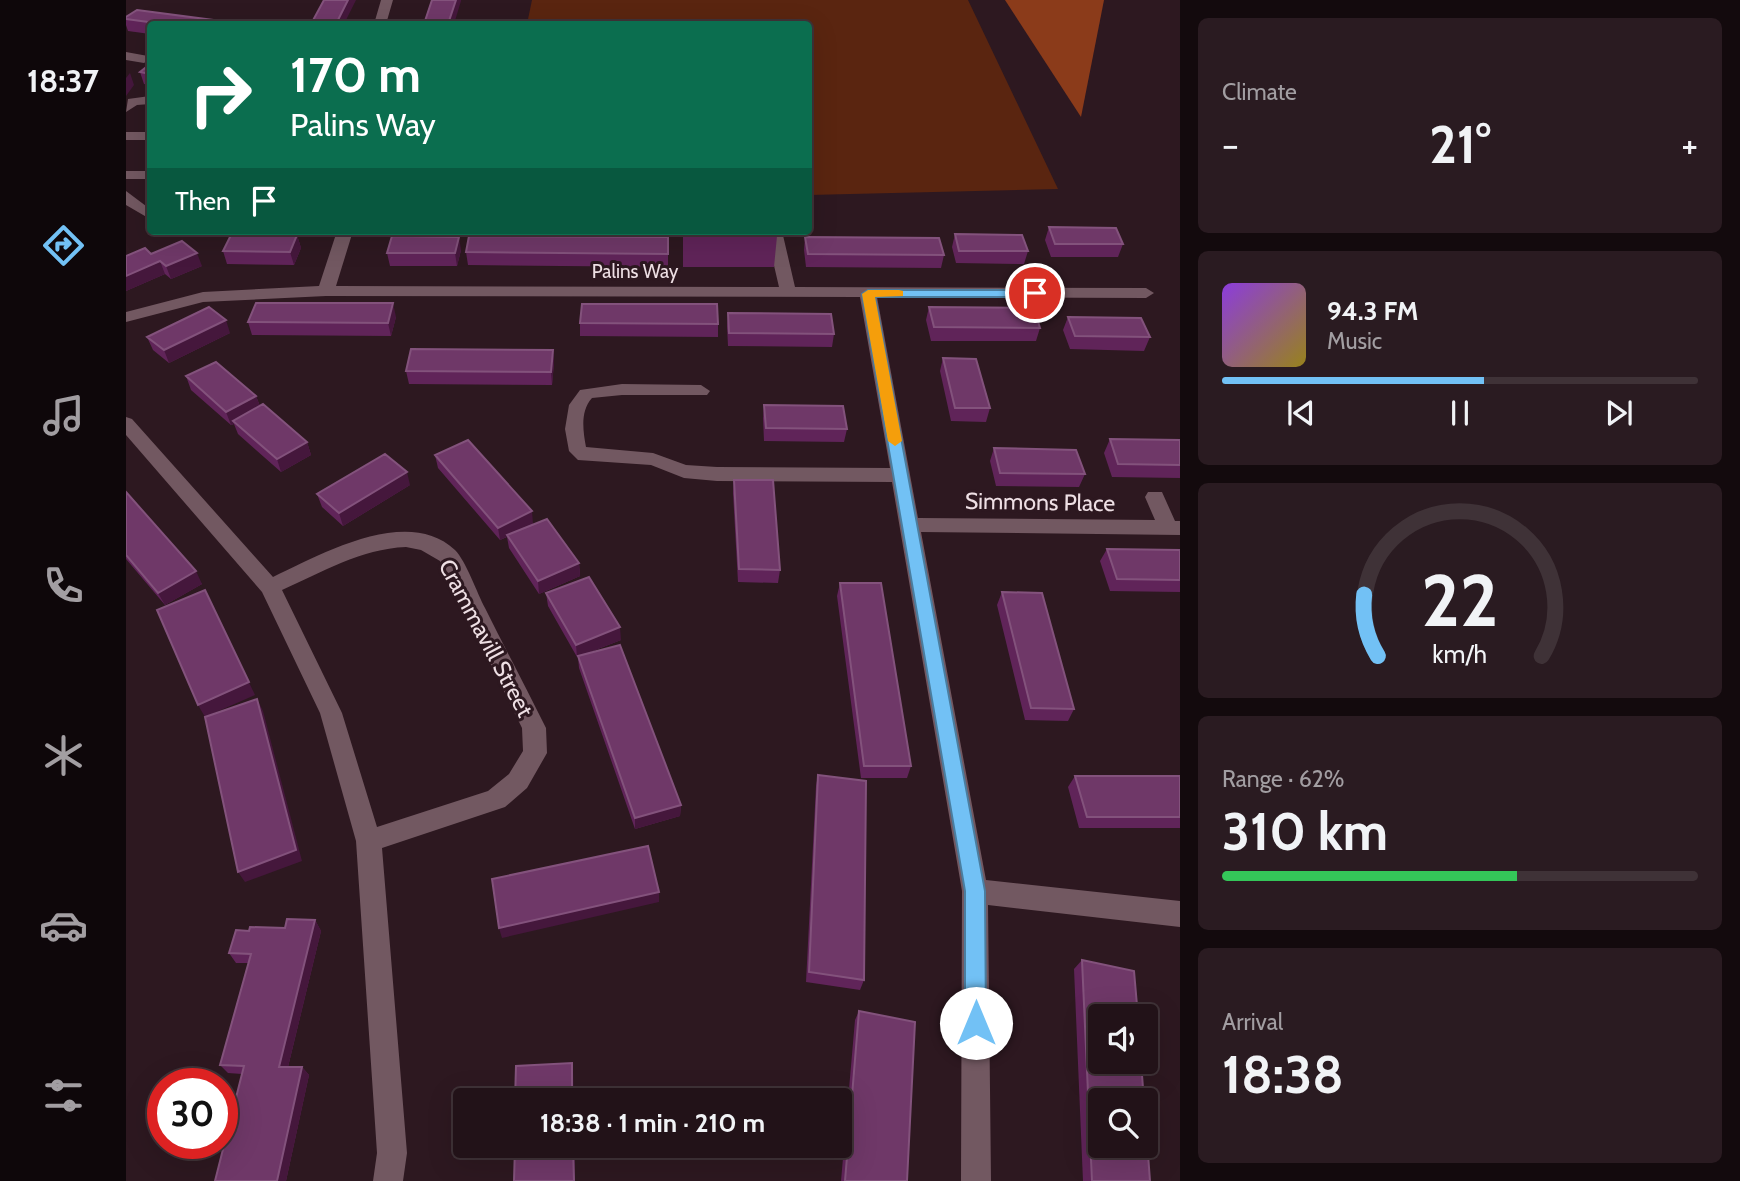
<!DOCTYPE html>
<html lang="en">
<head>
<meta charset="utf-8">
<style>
  :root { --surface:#221218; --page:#2a1b21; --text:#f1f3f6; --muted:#a29ea2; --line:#3f3237; --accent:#72c1f5 }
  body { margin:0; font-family:Cabin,sans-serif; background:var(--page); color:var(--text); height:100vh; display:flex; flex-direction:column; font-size:26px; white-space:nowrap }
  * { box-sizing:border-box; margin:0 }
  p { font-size:23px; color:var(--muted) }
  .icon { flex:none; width:38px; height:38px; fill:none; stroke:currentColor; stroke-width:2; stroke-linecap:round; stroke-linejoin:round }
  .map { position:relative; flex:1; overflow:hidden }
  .drawer { display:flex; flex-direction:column; gap:18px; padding:18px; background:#130a0d; width:560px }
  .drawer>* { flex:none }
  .top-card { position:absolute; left:21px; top:21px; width:665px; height:214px; border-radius:7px; box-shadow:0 7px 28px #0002,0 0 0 2px var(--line); background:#0b6e4f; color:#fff; overflow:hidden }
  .fabs { position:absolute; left:962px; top:1004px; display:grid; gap:14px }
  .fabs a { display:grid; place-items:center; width:70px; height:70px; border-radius:7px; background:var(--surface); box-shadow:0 7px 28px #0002,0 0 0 2px var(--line); font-size:35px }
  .speed { position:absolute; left:21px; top:1068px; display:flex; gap:14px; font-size:35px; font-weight:700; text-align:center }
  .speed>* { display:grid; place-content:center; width:91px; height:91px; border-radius:50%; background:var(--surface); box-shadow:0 7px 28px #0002,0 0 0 2px var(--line); line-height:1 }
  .speed .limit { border:10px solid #d22; background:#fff; color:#111 }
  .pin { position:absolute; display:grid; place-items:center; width:60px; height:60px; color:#fff; margin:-30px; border:4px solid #fff; border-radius:50%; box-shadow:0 2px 7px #0007 }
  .me { position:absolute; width:77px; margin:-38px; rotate:0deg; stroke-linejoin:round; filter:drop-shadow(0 0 5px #0008) }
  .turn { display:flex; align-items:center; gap:24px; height:147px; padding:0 28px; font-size:32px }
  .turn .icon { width:91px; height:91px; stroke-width:2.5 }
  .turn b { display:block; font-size:49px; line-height:60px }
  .then { display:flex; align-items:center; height:66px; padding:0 28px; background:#0003; gap:14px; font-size:26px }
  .big { font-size:52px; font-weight:800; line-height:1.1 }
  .drawer .widget { flex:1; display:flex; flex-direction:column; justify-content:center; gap:10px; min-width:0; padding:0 24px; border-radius:10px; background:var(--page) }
  .drawer .dial { align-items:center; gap:0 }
  .dial svg { height:182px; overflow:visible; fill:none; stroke:var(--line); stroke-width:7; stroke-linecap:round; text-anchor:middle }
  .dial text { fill:var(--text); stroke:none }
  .song { display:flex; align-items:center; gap:21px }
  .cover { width:84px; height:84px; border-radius:10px; background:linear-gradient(135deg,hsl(270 70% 55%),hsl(50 70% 35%)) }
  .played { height:7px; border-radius:4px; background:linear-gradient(90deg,var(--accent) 55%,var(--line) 55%) }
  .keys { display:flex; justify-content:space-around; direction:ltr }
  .heat { display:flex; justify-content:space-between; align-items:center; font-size:38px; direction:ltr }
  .charge { height:10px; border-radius:5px; background:linear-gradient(90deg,#34c759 62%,var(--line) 0) }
  .trip { position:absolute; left:327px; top:1088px; width:399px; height:70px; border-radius:7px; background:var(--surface); box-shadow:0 7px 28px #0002,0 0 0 2px var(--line); font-weight:800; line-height:70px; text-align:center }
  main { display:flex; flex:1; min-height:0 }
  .tabs { display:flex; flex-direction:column; width:126px; justify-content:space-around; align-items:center; background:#0e070a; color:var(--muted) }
  .tabs .icon { width:49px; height:49px }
  .tabs .selected { color:var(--accent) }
  .tabs b { font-size:32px; color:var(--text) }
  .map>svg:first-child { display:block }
</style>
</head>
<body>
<main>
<nav class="tabs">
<b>18:37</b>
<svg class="icon selected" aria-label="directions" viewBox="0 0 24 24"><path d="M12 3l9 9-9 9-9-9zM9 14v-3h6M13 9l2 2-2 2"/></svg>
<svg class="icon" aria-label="music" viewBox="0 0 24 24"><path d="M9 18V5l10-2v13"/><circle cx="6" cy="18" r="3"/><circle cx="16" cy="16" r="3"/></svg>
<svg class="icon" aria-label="phone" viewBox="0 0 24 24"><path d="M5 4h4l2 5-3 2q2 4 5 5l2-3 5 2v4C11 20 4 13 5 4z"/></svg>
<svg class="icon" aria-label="climate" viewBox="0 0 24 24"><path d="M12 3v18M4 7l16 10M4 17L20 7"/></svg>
<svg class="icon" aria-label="car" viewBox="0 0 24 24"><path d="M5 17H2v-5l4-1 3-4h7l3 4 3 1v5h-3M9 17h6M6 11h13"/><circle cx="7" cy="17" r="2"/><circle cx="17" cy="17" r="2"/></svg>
<svg class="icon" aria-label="filters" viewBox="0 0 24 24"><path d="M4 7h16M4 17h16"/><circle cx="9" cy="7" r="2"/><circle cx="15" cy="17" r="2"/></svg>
</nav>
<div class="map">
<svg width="1054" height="1181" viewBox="0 0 1054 1181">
  <rect width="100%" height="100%" fill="#2d1820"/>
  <path fill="#5a2510" d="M406,0H842L932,189L683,195L682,24H401Z"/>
  <path fill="#8b3b1a" d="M879,0H978L955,117Z"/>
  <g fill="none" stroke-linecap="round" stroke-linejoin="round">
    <path fill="#725861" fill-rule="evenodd" d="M255,0H267L260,24H248Z
      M0,52L22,56L24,59L18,63L0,60Z
      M24,96V104L11,105L0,112L2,99Z
      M0,132H24V140H0Z
      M0,171H24V179H0Z
      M0,191L24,209V219L0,205Z
      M211,231H227L210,286L653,287L640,231H656L669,287L1020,288L1028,293L1020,298L751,297L792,518L1029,520L1019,497L1022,492H1036L1049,521H1054V535L795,532L860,880L1054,901V927L862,905L865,1181H835L836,891L766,482L591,481L558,478L525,465L452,460L443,451L439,429L443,405L454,390L496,384L575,385L584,391L581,395H496L466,398C454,411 457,431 460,447L527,453L560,465L591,467L764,468L734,297L200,296L77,302L0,322V312L77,292L193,286Z
      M0,417L6,419L147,577C194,555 281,505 329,550C340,561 351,593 359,608C379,648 400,688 420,728L421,753L401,788L379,807L256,848L281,1153L277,1181H247L251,1153L230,841L194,713L136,592L0,435ZM280,547L295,550L314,561L396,728L397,751L383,774L362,791L251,827L216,713L156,590C197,572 234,549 280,547Z"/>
  </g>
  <path fill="#602459" d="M0,17L87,20L88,24H24V34L2,31L0,25Z
    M24,64V85L18,84L14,72Z
    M923,227L997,244L992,257H925L919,240Z
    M557,231H651V236L648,267H557Z
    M829,234L902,251L898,264L830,263L826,247Z
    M171,235L175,248L168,265L101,264L97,251Z
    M542,237V267L342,265L340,252Z
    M679,237L818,255L815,268L680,267L678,250Z
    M335,250L331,266H264L261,253Z
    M25,254L76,266L45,279L39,274L0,291V256Z
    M803,307L914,328L910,341H805L800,320Z
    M602,313L708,334L706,347L602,346L601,326Z
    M270,317L265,336L126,335L122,322Z
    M942,317L1024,337L1018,351L944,349L937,330Z
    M454,323L592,324V337L454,336Z
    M104,333L43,363L27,350L21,337Z
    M427,350L428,363L426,385L283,384L280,371Z
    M817,358L864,408L860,422L825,421L814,371Z
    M60,376L130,396L134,406L181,442L185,455L155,472L112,434L108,424L105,425L65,390Z
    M638,405L721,429L718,442L638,441L637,418Z
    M984,439L1054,440V478L986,477L978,453Z
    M868,448L959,474L953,487L870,486L864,461Z
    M309,455L407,524L453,563L454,576L413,594L383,548L381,537L374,540L312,468Z
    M608,480L654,570L652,583L612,582L607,493Z
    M284,485L217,526L196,507L191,494Z
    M0,492L76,584L39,605L0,559Z
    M981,549L1054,550V592L984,591L974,561Z
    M714,583L785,766L781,778H735L711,596Z
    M876,592L948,709L942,721L899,720L871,605Z
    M420,593L495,640L459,654L555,805L554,816L509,829L453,668L452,657H451L422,606Z
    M692,775L738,980L734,990L680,982L690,786Z
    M949,776H1054V828H953L942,787Z
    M189,920L195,931L162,1067H176L183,1075L160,1181H89L116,1074L102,1073L94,1065L122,963H110L103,953L123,931L159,928Z
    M956,960L1024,1181H957L948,969Z
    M733,1011L781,1181H715L729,1020Z"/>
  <path fill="#45173c" d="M222,0H230L218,24H210Z
    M330,0H335V1L328,24H322Z
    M4,73L8,85L0,96V78Z
    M171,235L175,248L168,265L164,252Z
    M333,237L335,250L331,266L329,253Z
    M71,253L76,266L45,279L40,266Z
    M34,261L39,274L0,291V276Z
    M267,303L270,317L265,336L262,323Z
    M100,320L104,333L43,363L38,350Z
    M427,350L428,363L426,385L425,372Z
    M130,396L135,409L107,421L108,424L105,425L100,412Z
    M181,442L185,455L155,472L151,459Z
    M281,472L284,485L217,526L213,513Z
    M406,511L407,524L374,540L372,528Z
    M453,563L454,576L413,594L412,581Z
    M70,571L76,584L39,605L32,593Z
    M79,590L129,695L79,717L72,705Z
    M494,627L495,640L451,657L450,645Z
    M131,699L137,711L176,861L119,882L112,872Z
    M555,805L554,816L509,829V818Z
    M533,892V902L376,938L373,928Z
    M189,920L195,931L160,1075L153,1067Z
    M446,1063L447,1071L448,1101H446Z
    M176,1067L183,1075L160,1181H151Z
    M447,1146H449V1181H448Z"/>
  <path fill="#6f3868" stroke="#83527c" stroke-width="2" d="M198,0H222L210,24H185Z
    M306,0H330L322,24H298Z
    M11,10L87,20L81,24H37L0,19V17Z
    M24,64V74L14,72Z
    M923,227L990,228L997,244H929Z
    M558,231H651V236H558Z
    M829,234L896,235L902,251H833Z
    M105,235H171L164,252L97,251Z
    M266,236L333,237L329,253H261Z
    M343,236L542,237V254L340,252Z
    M679,237L813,238L818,255L682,254Z
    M56,241L71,253L40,266L34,261L0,276V256L19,248L25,254Z
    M130,303H267L262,323L122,322Z
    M456,304H591L592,324L454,323Z
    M83,307L100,320L38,350L21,337Z
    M803,307L908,308L914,328L808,327Z
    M602,313L705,314L708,334L603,333Z
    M942,317L1015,318L1024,337L949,336Z
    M285,349L427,350L425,372L280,371Z
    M817,358L850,359L864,408H829Z
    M90,362L130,396L100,412L60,376Z
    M137,404L181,442L151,459L107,421Z
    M638,405L717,406L721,429L640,428Z
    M984,439L1054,440V465L992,464Z
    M342,440L406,511L372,528L309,455Z
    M868,448L950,450L959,474L874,473Z
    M259,454L281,472L213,513L191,494Z
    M608,480H647L654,570L613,569Z
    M0,492L70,571L32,593L0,555Z
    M421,519L453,563L412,581L381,535Z
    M981,549L1054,550V580L991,579Z
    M463,577L494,627L450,645L420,593Z
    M714,583H755L785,766H738Z
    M79,590L123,682L72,705L31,610Z
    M876,592L916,593L948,709L905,708Z
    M494,645L555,805L509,818L452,656Z
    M131,699L170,850L112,872L79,717Z
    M692,775L740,781L738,980L683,972Z
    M949,776H1054V817H961Z
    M522,846L533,892L373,928L366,879Z
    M161,919L189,920L153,1067H176L151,1181H89L118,1066L94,1065L125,954L103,953L110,930L123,931L124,927L159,928Z
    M956,960L1008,971L1012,1017H975V1062H1015L1018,1101H975V1146H1020V1127L1024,1181H966Z
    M733,1011L789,1022L781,1181H719Z
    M446,1063V1101H389L390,1066Z
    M389,1146H447L448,1181H388Z"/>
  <path fill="#72c1f5" stroke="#4a7d9f" stroke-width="2" d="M742,290H909L915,293L909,297H749L859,891L860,1023L857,1030L850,1034L842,1030L839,1023V891L736,294Z"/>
  <path fill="#f59e0b" d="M773,290L777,291V296L749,297L776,441L769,446L762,441L736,294L742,290Z"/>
  <g text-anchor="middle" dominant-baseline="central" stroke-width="6" stroke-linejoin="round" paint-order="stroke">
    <g font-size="19" fill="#eedfe4" stroke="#2d1820">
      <text x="509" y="271">Palins Way</text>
    </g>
    <g font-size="23" fill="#eedfe4" stroke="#2d1820">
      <text transform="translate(914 502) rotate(1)">Simmons Place</text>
      <text transform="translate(360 638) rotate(62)">Crammavill Street</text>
    </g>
  </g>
</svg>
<div class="fabs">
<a><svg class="icon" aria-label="sound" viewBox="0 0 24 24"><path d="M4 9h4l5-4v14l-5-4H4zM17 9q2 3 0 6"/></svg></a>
<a><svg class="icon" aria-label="search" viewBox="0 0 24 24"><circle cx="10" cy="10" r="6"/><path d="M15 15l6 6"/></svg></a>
</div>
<div class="speed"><div class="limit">30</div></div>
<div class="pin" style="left:909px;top:293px;background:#d93025"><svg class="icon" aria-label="arrive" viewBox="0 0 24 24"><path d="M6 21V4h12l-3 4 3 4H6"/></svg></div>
<svg class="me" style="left:850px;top:1023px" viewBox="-20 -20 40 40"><circle r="19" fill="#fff"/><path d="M0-13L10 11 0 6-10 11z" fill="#72c1f5"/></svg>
<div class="trip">18:38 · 1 min · 210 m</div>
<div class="top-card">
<div class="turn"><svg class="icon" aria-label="right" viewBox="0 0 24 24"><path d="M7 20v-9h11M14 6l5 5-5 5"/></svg><div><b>170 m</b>Palins Way</div></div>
<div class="then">Then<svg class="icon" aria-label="arrive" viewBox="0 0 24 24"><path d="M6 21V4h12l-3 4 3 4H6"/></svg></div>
</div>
</div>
<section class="drawer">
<div class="widget"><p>Climate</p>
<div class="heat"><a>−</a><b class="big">21°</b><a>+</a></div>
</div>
<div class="widget">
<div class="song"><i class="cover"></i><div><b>94.3 FM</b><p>Music</p></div></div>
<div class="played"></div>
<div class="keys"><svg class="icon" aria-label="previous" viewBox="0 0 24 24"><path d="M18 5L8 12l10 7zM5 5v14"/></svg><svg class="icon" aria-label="pause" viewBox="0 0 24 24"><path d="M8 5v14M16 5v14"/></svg><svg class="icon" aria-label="next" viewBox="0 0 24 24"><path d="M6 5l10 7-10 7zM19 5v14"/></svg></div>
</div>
<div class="widget dial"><svg viewBox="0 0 100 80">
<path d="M14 69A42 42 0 1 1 86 69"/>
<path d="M14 69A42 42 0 0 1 8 42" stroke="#72c1f5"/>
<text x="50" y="56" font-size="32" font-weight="700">22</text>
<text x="50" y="72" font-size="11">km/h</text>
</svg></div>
<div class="widget"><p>Range · 62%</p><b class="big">310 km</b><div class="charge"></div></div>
<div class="widget"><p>Arrival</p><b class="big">18:38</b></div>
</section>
</main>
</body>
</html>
